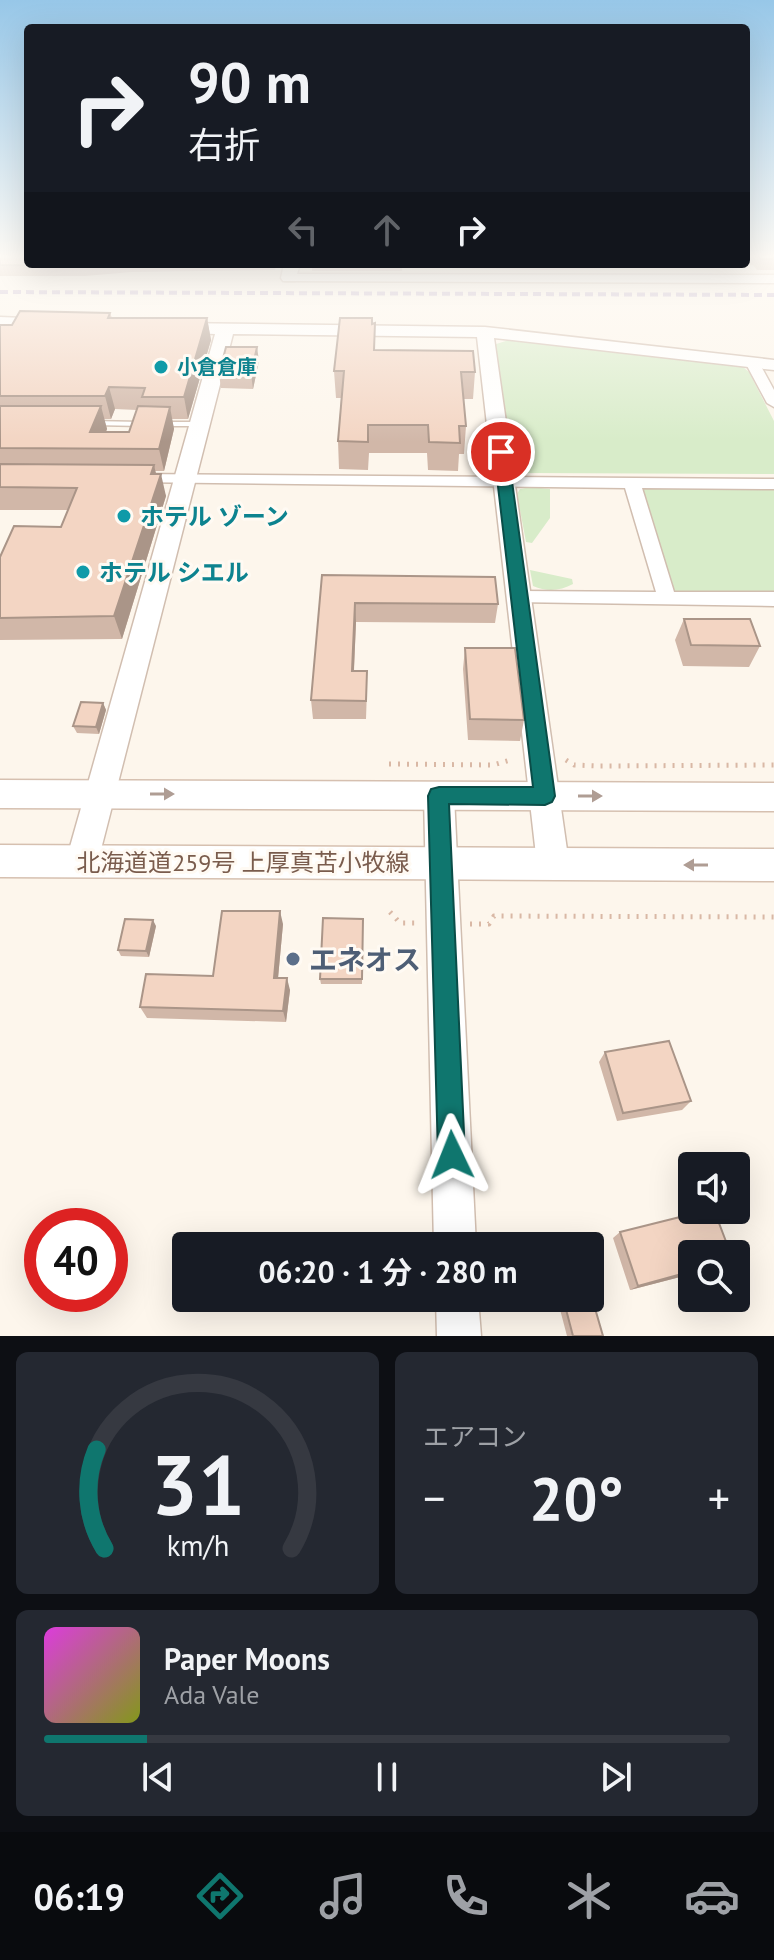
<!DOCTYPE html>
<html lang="ja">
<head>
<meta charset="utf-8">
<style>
  :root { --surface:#171b24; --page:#242831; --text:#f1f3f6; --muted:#9ea1a6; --line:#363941; --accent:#0f766e }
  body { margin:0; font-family:"PT Sans","Noto Sans JP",sans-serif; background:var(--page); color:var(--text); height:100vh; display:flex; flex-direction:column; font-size:30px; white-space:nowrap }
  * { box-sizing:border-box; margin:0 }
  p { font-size:26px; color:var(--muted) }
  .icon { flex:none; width:44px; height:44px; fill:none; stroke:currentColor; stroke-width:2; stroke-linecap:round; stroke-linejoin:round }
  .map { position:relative; height:1336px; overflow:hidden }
  .sheet { display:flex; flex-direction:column; gap:16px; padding:16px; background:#0d0f14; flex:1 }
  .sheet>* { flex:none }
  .top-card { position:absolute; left:24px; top:24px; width:726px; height:244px; border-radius:8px; box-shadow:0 8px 32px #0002; background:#171b24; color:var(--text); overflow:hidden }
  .fabs { position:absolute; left:678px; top:1152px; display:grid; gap:16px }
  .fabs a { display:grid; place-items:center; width:72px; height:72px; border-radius:8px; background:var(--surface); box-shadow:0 8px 32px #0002; font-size:40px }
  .speed { position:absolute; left:24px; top:1208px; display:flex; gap:16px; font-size:40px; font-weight:700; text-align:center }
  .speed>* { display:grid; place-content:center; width:104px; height:104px; border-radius:50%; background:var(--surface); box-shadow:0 8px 32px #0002; line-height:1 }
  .speed .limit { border:12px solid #d22; background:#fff; color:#111 }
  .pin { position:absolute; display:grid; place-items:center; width:68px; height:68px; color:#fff; margin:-34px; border:4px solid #fff; border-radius:50%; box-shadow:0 2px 8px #0007 }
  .me { position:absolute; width:88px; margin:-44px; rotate:358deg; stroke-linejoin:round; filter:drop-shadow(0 0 6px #0008) }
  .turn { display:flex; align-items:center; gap:28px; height:168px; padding:0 32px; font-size:36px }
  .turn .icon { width:104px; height:104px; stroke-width:2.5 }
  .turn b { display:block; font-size:56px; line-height:68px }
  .lanes { display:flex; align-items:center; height:76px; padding:0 32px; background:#0003; justify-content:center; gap:40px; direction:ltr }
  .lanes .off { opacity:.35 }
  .big { font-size:60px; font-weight:700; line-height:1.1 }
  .sheet .tile { flex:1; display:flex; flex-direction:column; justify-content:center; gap:12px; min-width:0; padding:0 28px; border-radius:12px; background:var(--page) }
  .sheet .dial { align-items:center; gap:0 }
  .dial svg { height:208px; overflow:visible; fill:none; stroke:var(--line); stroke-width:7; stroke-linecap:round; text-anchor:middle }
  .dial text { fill:var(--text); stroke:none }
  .song { display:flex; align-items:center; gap:24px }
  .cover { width:96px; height:96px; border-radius:12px; background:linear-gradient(135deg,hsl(300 70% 55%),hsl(70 70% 35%)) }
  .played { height:8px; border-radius:4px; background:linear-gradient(90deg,var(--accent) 15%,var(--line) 15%) }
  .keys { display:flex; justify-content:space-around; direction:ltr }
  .heat { display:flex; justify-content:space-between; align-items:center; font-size:44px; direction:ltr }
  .sheet .tiles { flex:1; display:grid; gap:16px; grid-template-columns:1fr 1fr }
  .tile:last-child { grid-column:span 2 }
  .trip { position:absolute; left:172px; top:1232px; width:432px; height:80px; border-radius:8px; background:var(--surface); box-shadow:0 8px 32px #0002; font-weight:700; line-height:80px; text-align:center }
  .tabs { display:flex; height:128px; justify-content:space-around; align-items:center; background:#090b0e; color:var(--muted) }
  .tabs .icon { width:56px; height:56px }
  .tabs .current { color:var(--accent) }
  .tabs b { font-size:36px; color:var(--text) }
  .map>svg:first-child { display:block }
</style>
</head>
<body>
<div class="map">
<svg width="774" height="1336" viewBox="0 0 774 1336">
  <rect width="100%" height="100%" fill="#fdf6ec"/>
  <path fill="#d8ecc9" d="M509,340L743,367L749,372L774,421V474L526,473L515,470L510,465L493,345Z
    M532,487L550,489V518L532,543L526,542L517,494L520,489Z
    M642,487L774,488V592L674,591Z
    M530,570L572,579L573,584C560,591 547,592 533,586Z"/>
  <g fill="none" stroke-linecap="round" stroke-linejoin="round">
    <defs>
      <path id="service" d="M91,421L142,422L146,424L142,426L94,425H91Z
        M159,422H199L203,424L199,426H159Z"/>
      <path id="minor" d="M289,274L774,275V283L285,281L283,278Z
        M752,358L757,359L774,390V407L767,403L745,362Z
        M136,474L774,479V489L642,488L674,592H774V606L513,602L511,597L520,591L656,592L625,488L130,482L128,479Z"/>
      <path id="tertiary" d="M284,264H300L295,281H283L281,278Z
        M0,317L48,319L56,324L48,329L0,327Z
        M175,323L485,327L774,360V370L494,338L569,864L564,874L553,878L542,874L537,864L477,337L233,334L98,861L93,871L82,875L71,871L66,861L215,334L169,332L167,328Z
        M439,783L449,787L454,796L476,1246H434L424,796L429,787Z
        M436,1298H478L481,1336H437Z"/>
      <path id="secondary" d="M0,780L774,783V811L0,808Z
        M0,845L774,849V881L0,877Z"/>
    </defs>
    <use href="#service" stroke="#d1beb0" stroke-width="3"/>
    <use href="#minor" stroke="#d1beb0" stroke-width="3"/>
    <use href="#tertiary" stroke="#d1beb0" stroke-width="3"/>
    <use href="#secondary" stroke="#d6c0b0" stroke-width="3"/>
    <path stroke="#d9b8a5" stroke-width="5" stroke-dasharray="2 7" stroke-linecap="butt" d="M566,760L574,765L600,766L774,765
      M389,764L493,765L514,759
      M390,912L400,923H417
      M470,924H489L494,916L774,917"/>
    <use href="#service" fill="#fff" fill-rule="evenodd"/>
    <use href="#minor" fill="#fff" fill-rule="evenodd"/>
    <use href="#tertiary" fill="#fff" fill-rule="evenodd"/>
    <use href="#secondary" fill="#fff" fill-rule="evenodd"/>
    <path stroke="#b9a8c9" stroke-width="4" stroke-dasharray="8 5" stroke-linecap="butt" d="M0,292L774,295"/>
  </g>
  <path fill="#d1b7a8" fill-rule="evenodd" d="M0,255L28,264H277L275,270L131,272L85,276H0Z
    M746,255H774V270H757L753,265L544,270L402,267V271H312V264H746Z
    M110,313L112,318H207L211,340L188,419H172L174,429L164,471H155L166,496L122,639L0,640V557L61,527L68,510H0V325H12ZM115,409L137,410L129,432H106L107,429L104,419H111Z
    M375,323V350L475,372L473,399H463L466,426L464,454H459L458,471L428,470L427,453H369L368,470L339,469L338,441L341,398H336L334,371L372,324Z
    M259,361L253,389L221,388L219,374Z
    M322,575L498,604L495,623L356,622L354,671L367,689L366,719H313L311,700Z
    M684,619L760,646L749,667L683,666L675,640Z
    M465,648L524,720L520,741L468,740L463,669Z
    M103,703L106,710L99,734L77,733L73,726Z
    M363,919L362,984H321L320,979Z
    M283,924L278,978L290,990L286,1022L147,1018L140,1007L213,976Z
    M156,926L149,957L121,956L118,950Z
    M605,1052L691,1101L682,1110L617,1121L599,1062Z
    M620,1232L730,1252L726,1254H692L687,1266L689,1272L680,1277L630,1290L613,1238Z
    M557,1298H590L603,1336H567Z"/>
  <path fill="#aa9588" d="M207,318L211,340L188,419L184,397Z
    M257,347L259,361L253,389L251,374Z
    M109,387L115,409L111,419L105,396Z
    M101,406L107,429L99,448L90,432Z
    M170,407L174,429L164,471L159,449Z
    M154,465L158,482L161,474L166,496L122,639L114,616Z
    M355,603L356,622L353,689L352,671Z
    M103,703L106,710L99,734L96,727Z
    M280,911L283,924L277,989L274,978Z
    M153,920L156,926L149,957L146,951Z
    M287,978L290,990L286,1022L283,1011Z
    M689,1272L680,1277L630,1290L638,1286Z"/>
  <path fill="#f3d5c3" stroke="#aa9588" stroke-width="2" d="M0,255H28V264H101L82,266L0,265Z
    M758,255H774V259H760Z
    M20,311L110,313L108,318H207L184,397H142L145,388L109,387L105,396H0V325H12Z
    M340,318H372V324L375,323L374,350L473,351L475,372H461L466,426H459L460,443L429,442L428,425H368V442L338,441L344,371H334Z
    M226,347H257L251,374H219Z
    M0,406H101L90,432H129L138,406L170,407L159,449L0,448Z
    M0,464L154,465L151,474H161L114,616L0,618V557L14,526L61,527L77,488L0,487Z
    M322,575L495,577L498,604L355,603L352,671H367L366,701L311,700Z
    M684,619H750L760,646L691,645Z
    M465,648H515L524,720L470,719Z
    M81,702L103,703L96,727L73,726Z
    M222,911H280L274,978H287L283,1011L140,1007L146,974L213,976Z
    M323,918L363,919L362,979H320Z
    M125,919L153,920L146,951L118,950Z
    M669,1041L691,1101L623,1113L605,1052Z
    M708,1210H714L730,1252L723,1254H692V1262L686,1264L689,1272L638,1286L620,1232Z
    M590,1291L603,1336H573L563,1298H590Z"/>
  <defs><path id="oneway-solid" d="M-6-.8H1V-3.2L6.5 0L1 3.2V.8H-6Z" transform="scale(2)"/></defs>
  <g fill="#af9d94">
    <use href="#oneway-solid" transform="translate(162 794)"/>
    <use href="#oneway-solid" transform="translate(590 796)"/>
    <use href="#oneway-solid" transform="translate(696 865) rotate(-180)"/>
  </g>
  <linearGradient id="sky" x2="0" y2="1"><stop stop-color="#97c7e8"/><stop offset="0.58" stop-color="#fefbf6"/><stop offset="1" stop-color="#fefbf6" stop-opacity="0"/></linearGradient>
  <rect width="774" height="442" fill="url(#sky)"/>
  <path fill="#0f766e" stroke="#0a4d48" stroke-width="2" d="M501,448L508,452L555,796L552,802L545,805L449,804L465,1155L461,1164L452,1168L442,1164L438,1155L428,796L431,789L439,787H533L494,452Z"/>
  <g fill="#0f9aa8" stroke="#fffaf3" stroke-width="3">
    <circle cx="161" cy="367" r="8"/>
    <circle cx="124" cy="516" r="8"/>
    <circle cx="83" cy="572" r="8"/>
  </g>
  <circle fill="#5c6f8a" stroke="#fffaf3" stroke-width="3" cx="293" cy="959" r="8"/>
  <g text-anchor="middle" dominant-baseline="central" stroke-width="6" stroke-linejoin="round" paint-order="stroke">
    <g font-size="20" font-weight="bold" fill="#0d838f" stroke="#fffaf3" text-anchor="start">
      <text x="177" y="367">小倉倉庫</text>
    </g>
    <g font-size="24" font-weight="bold" fill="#0d838f" stroke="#fffaf3" text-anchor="start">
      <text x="140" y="516">ホテル ゾーン</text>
      <text x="99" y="572">ホテル シエル</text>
    </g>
    <g font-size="24" fill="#7a5c4d" stroke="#fffaf3">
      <text x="243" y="862">北海道道259号 上厚真苫小牧線</text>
    </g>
    <g font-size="28" font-weight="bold" fill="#4e5e75" stroke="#fffaf3" text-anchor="start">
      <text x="309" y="959">エネオス</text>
    </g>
  </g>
</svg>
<div class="fabs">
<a><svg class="icon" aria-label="sound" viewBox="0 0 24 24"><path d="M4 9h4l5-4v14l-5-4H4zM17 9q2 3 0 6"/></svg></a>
<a><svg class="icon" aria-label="search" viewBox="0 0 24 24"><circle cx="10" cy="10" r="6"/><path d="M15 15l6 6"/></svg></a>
</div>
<div class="speed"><div class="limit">40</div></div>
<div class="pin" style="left:501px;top:452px;background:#d93025"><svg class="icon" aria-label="arrive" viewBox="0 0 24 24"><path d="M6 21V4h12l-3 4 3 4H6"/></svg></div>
<svg class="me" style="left:452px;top:1155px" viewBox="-20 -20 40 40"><path d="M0-17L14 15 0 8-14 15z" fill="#0f766e" stroke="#fff" stroke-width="4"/></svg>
<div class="trip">06:20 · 1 分 · 280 m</div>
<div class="top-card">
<div class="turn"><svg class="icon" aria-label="right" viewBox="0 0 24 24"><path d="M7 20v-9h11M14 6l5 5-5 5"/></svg><div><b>90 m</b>右折</div></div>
<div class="lanes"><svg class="icon off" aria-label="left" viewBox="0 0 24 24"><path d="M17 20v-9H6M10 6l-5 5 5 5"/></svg><svg class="icon off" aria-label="ahead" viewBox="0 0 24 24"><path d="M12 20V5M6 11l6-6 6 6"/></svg><svg class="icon" aria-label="right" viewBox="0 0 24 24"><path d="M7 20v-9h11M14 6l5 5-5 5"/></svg></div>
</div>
</div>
<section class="sheet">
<div class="tiles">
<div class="tile dial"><svg viewBox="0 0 100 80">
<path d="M14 69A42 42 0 1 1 86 69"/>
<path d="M14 69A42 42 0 0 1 11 31" stroke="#0f766e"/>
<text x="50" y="56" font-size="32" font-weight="700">31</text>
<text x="50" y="72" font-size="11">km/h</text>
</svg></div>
<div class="tile"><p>エアコン</p>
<div class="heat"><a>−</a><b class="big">20°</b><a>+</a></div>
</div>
<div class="tile">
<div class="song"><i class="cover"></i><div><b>Paper Moons</b><p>Ada Vale</p></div></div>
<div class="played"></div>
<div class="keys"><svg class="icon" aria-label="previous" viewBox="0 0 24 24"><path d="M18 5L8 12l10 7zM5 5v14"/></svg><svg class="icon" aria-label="pause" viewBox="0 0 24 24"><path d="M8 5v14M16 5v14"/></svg><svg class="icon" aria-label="next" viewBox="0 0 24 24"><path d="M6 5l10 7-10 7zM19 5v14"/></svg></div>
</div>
</div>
</section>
<nav class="tabs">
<b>06:19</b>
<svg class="icon current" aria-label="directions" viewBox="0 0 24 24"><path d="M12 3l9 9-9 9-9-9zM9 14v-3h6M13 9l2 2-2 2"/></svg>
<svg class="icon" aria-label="music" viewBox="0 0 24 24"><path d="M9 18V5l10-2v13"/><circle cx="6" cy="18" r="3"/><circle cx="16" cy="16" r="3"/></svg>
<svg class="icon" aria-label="phone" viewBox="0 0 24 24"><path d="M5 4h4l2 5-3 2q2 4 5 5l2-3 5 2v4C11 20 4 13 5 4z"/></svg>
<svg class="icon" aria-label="climate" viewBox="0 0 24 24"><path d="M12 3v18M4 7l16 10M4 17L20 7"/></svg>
<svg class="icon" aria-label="car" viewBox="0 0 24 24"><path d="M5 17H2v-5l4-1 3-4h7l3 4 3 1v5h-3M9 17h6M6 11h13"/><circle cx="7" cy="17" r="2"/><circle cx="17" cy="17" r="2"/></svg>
</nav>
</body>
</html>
